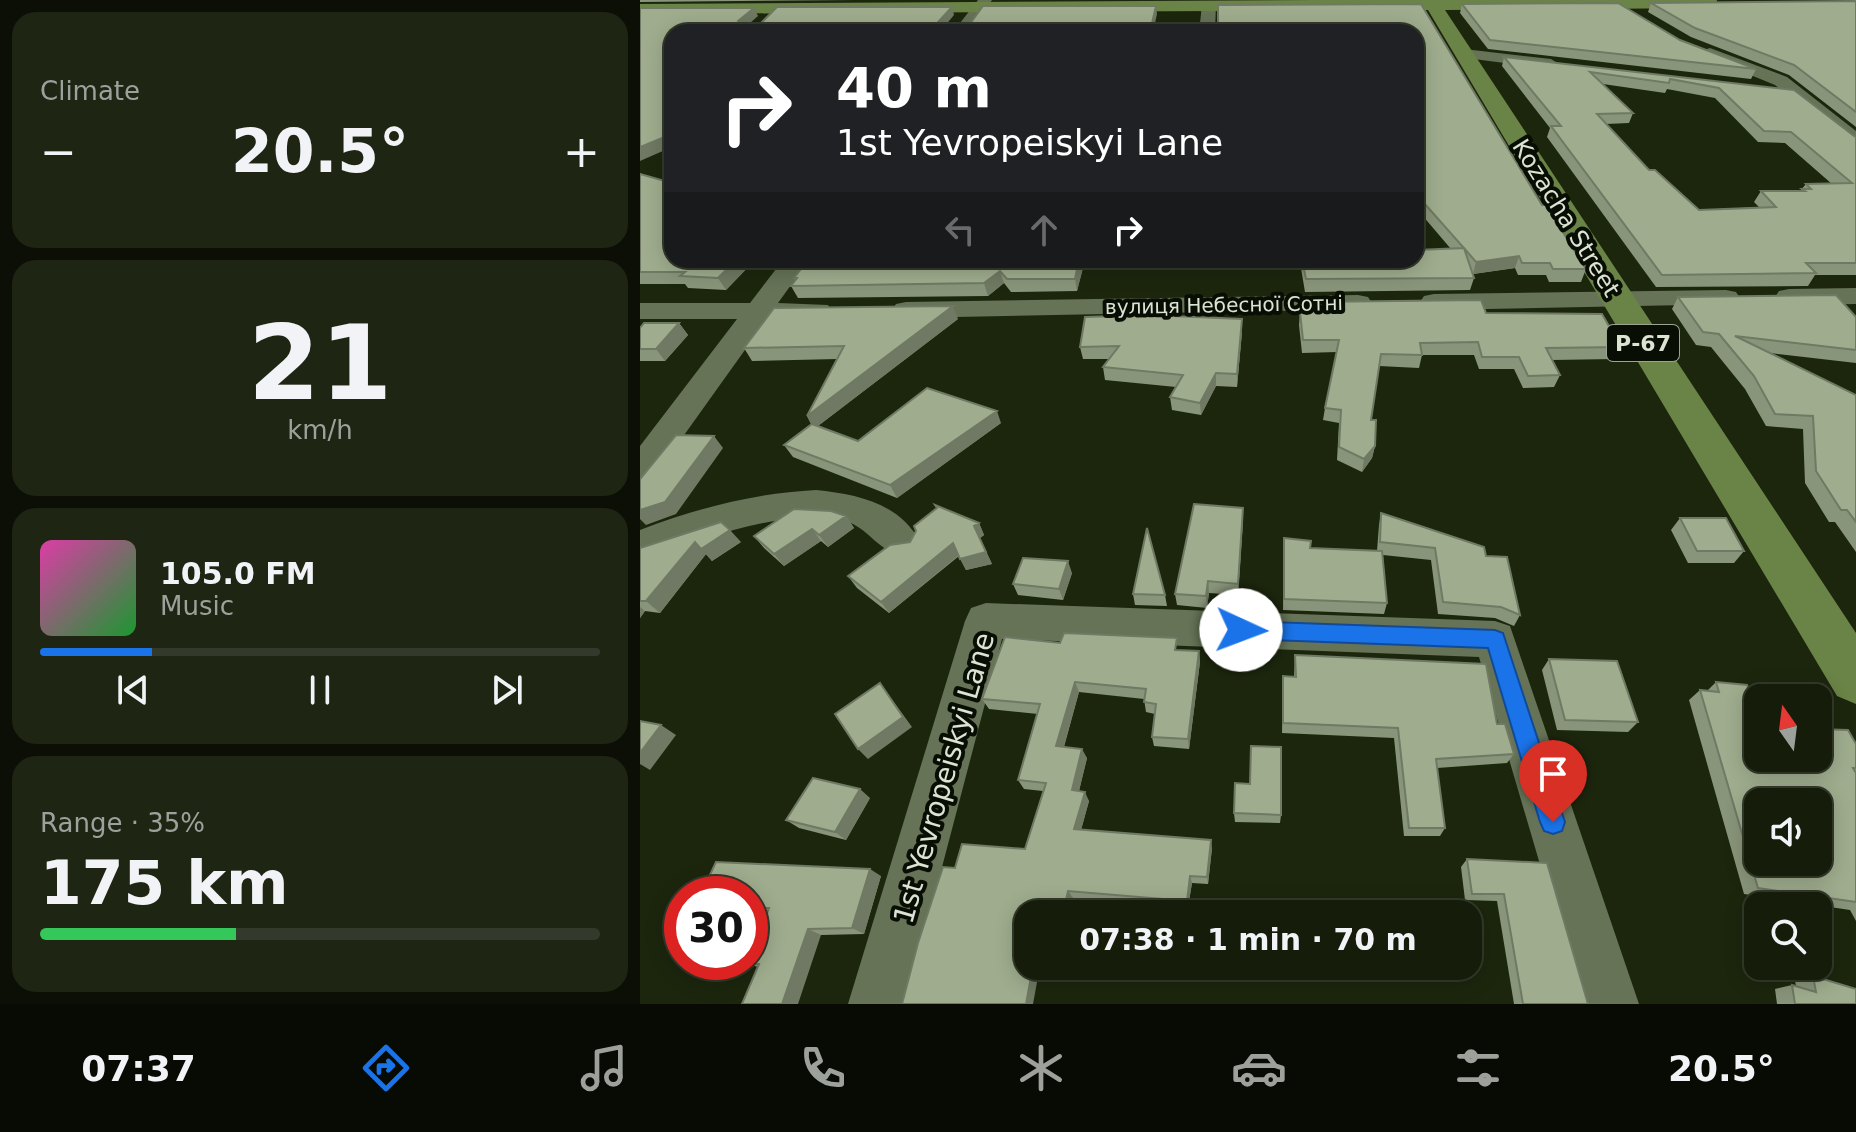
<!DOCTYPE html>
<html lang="en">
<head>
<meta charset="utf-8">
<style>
  :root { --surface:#151c0a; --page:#1e2513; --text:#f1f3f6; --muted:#9da19c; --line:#343a2b; --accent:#1a73e8 }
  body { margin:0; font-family:"DejaVu Sans",sans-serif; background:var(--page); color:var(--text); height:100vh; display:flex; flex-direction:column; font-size:30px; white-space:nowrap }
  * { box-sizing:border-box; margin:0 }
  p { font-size:26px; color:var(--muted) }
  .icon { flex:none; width:44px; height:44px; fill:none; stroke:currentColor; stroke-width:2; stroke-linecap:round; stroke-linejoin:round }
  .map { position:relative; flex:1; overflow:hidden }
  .side { display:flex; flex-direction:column; gap:12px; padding:12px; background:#0c0f06; width:640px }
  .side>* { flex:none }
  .banner { position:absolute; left:24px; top:24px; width:760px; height:244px; border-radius:24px; box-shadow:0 4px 20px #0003,0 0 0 2px var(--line); background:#202124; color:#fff; overflow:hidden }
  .needle { width:52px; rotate:346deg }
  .fabs { position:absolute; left:1104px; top:684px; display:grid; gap:16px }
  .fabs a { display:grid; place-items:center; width:88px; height:88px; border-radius:16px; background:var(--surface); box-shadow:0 4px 20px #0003,0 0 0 2px var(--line); font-size:40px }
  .speed { position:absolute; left:24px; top:876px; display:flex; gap:16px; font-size:40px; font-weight:700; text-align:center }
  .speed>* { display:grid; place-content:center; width:104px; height:104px; border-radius:50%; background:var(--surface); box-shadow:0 4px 20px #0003,0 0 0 2px var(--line); line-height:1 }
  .speed .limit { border:12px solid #d22; background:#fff; color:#111 }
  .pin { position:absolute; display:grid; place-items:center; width:68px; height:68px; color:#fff; margin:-82px -34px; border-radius:50% 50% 50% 0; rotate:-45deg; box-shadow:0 0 8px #0007 }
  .pin .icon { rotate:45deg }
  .me { position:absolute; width:88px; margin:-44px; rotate:92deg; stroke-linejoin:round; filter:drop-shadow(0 0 6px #0008) }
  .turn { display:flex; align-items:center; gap:28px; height:168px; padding:0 40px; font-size:36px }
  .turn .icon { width:104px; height:104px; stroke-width:2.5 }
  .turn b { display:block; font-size:56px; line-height:68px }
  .lanes { display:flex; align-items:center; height:76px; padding:0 40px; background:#0003; justify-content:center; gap:40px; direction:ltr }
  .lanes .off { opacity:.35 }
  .big { font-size:60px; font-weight:800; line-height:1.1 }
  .side .card { flex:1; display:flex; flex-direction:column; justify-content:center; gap:12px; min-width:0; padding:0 28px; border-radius:24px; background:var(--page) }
  .side .dial { align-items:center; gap:0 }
  .dial b { font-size:104px; line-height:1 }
  .song { display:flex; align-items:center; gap:24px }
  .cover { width:96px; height:96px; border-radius:12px; background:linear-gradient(135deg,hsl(320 70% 55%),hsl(130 70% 35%)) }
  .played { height:8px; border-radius:4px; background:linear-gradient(90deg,var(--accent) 20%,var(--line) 20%) }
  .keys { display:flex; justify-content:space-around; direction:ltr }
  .heat { display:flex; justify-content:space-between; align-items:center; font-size:44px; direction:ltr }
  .charge { height:12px; border-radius:6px; background:linear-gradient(90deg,#34c759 35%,var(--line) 0) }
  .trip { position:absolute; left:374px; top:900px; width:468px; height:80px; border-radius:24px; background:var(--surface); box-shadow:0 4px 20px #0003,0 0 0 2px var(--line); font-weight:800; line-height:80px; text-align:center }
  .tab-bar { display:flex; height:128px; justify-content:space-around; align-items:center; background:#080b04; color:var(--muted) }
  .tab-bar .icon { width:56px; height:56px }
  .tab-bar .selected { color:var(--accent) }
  .tab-bar b { font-size:36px; color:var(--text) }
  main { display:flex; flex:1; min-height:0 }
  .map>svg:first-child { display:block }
</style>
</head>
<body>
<main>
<section class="side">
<div class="card"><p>Climate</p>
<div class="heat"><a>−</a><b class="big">20.5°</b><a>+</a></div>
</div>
<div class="card dial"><b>21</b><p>km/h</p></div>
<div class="card">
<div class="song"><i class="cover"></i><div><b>105.0 FM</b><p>Music</p></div></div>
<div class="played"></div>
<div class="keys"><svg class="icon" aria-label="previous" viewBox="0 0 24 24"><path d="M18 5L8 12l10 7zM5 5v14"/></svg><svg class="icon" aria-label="pause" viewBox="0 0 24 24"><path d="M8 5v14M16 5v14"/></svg><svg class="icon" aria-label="next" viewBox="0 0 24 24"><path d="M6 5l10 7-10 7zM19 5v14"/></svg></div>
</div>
<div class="card"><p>Range · 35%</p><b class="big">175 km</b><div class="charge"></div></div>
</section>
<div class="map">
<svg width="1216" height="1004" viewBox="0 0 1216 1004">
  <rect width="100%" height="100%" fill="#1c260d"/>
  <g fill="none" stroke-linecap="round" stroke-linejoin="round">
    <path fill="#667357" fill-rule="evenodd" d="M338,0H352L329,32H313Z
      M569,1L576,5L575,32H559L562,5Z
      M1070,48L1147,77L1216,131V147L1209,145L1135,85L1064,56V50Z
      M824,49L911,59L919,64L911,69L818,57L816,54Z
      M143,260H169L138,303L188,305L192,311L188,317L127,319L12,480L0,484V446L97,319H0V303H110Z
      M1216,288V304L1149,305L1139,303L1135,297L1139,291L1149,289Z
      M1086,290L1096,292L1100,298L1096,304L794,310L784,308L780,302L784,296L794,294Z
      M718,295L728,297L732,303L728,309L266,318L256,316L252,310L256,304L266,302Z
      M176,490C216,494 260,503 280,542L274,553C241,563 231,524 200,520C129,510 65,540 0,561V530C57,508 116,493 176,490Z
      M346,603L855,621L870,626L999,1004H941L839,657L362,639L266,1004H208L325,621L331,608Z"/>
    <path fill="#6a8346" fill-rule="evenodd" d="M675,0H1077L1076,7L1070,8L805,10L1216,633V704L1197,696L788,10L0,14V4Z"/>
  </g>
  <path fill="#89957a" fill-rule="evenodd" d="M0,0H214L0,2Z
    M1216,1V127L1149,75L1051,37L1008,12L1011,3Z
    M822,4L1040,40L1116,69L1111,79L848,49L820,13Z
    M776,32L902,205L946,269L941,282H909L906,275H878L875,268L833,274L834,278L830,290L665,292L661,268V260H776L811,249L776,208Z
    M864,57L1154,90L1214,136L1216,137V275H1175L1168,286L1016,287L907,137L910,128L862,66ZM963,84L1025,93L1027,89L1075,98L1118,142L1145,143L1192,184H1166L1160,191H1121L1114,202L1119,207L1059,210L1009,170L966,124L989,123L993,113Z
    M0,174L32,260H115L86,290L48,288L45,284H0Z
    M168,260H445L437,291L371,292L364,283L348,296L158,298L151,286L155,281L154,278Z
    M1038,297L1216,317V363L1130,353L1216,395V552L1195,522H1189L1165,483L1163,429L1126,426L1105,389L1071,347L1056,345L1032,309Z
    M670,302L846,313L981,347L975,359L912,360L920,375L914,387L883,388L874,369H839L834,355H782L779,368L739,366L731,420L735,446L732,458L722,472L697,460L699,423L683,420L685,408L697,352L662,353L659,325L660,312H669Z
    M318,319L178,426L218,441L361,423L257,498L153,457L144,445L171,424L167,416L197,359L112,361L104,348Z
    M602,319V332L597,387L576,386L561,415L532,410L530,397L536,387L465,380L463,367L470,359H443L440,347Z
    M39,323L48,335L25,361H0V328Z
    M741,513L846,556L880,615L874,626L855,618L798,614L791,560L743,555L747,603L744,614L643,610L644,538L670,548L737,551L739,525Z
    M206,516L214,528L188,547L181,541L144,566L124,548L114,536Z
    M1040,518L1104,551L1094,563H1048L1031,530Z
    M603,520L598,595L569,593L567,608L537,605L535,594Z
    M339,523L344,535L340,538L352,564L326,570L319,556L249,613L217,588L208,576L270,542Z
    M101,542L72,561L66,554L20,613L5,611L0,618V548Z
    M432,573L423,600L378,595L373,584Z
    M493,594L525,595L527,606L495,605Z
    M420,643L559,651L560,662L549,749L514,746L512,737L515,714L506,712L504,699L439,692L424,747L447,758L439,791L449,801L441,830L572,848L568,884L552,883L548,907L433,898L315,868L385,849L403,791L384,789L378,780L398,714L349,709L342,699Z
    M655,655L857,724L874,754L867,763L797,768L805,828L800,836H764L754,738L642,733L643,676L654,677Z
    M909,659L998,722L988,732L917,730L902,670Z
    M1076,682L1118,758L1216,744V921L1210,910L1104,894L1049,700L1060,690L1067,691Z
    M230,798L206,840L159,828L146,820Z
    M594,813L641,815L640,823L595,822Z
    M827,859L907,863L948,1004H874L857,901L825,900L821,867Z
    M241,876L224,934L181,935L118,967L109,964L127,914H110V894Z
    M768,902L803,914H763V909Z
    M1173,976L1216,1004H1137L1135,989L1152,985L1156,986L1155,981Z"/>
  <path fill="#6f7963" d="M516,6L517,14L513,32H510Z
    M312,7L314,15L300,32H289Z
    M114,8L118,16L102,30L98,21Z
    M32,134V147L0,161V147Z
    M879,256L875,268L833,274L836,262Z
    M96,260H115L86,290L78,278Z
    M439,260H445L437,291L435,279Z
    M360,271L364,283L348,296L344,283Z
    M313,306L318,319L174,429L167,416Z
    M602,319V332L597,387V374Z
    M39,323L48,335L25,361L16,349Z
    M576,373V386L561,415L560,403Z
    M357,411L361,423L257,498L250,485Z
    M74,436L83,448L36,514L6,525L0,519V510Z
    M735,446L732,458L722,472L724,459Z
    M603,508V520L598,595V584Z
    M206,516L214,528L188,547L179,535Z
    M339,523L344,535L339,539L334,526Z
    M172,529L181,541L144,566L134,554Z
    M90,530L101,542L72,561L61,549Z
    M55,542L66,554L20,613L6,601Z
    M313,543L319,555L249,613L241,602Z
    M346,552L352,564L326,570L320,559Z
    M428,561L432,573L423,600L419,589Z
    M568,581L569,593L567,608L566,596Z
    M0,607L5,611L0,618Z
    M559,651L560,662L549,749L548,739Z
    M435,682L439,692L421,756L416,746Z
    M240,683L272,727L228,759L218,749Z
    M21,725L36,735L10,770L0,764V753Z
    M442,749L447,758L437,799L432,790Z
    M220,789L230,798L206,840L195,832Z
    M445,792L449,801L439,837L434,829Z
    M571,840L572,848L568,884L567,877Z
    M230,869L241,876L224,934L212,928Z
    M550,876L552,883L548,907L547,901Z
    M428,891L433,898L430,914H423Z
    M168,929L181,935L158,1004H142Z
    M393,966H400L393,1004H386Z"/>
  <path fill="#9fad8e" stroke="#6f7963" stroke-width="2" fill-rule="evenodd" d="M1216,1V112L1154,65L1055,28L1011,3Z
    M978,3L1040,40L1116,69L850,40L822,4Z
    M781,4L902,205H906L946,269H913L910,263H882L879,256L836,262L824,248L834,278L666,279L662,260H776V250L824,248L776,194V32H566V26L578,23V5Z
    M343,6H516L510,32H319L321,26L329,25Z
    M137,7H312L289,32H32V134L0,147V8H114L98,21L100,26L119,25Z
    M864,57L1154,90L1214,136L1216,137V263H1166L1176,273L1022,275L911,126H921ZM950,72L1029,83L1030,79L1079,88L1124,131L1151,132L1212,183L1166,184L1171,189H1162L1165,191H1121L1136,207L1059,210L1015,170H1009L957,114L993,113Z
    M0,174L32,183V260H96L78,278L40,276L45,272H0Z
    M168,260H439L435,279H367L360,271L344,283L151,286L157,278H154Z
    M1196,295L1216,317V350L1095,336L1216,395V522L1207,510H1201L1176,471L1173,416L1135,414L1114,376L1079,334L1063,332L1038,297Z
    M841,300L846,313L962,314L981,347L906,348L920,375L888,376L879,357H842L838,342L780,343L782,355L741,354L731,420H736L735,446L724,459L699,447L701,410L685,408L699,340H663L660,312H672L670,302Z
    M313,306L167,416L204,346L104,348L134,308Z
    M508,315L602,319L597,374L576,373L560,403L530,397L543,375L463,367L479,346L440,347L445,317Z
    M4,323H39L16,349H0V328Z
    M287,388L357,411L250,485L144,445L172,424L218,441Z
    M36,435L74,436L25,502L0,510V479Z
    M554,504L603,508L598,584L568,581L566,596L535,594Z
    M295,505L339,523L334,526L346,552L320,559L313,543L241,602L208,576L250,545L270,542L276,531L274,526L297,508Z
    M154,509L191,511L206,516L179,535L172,529L134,554L114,536Z
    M741,513L844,547L846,556L867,557L880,615L861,607L803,602L795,548L740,542Z
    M1040,518H1086L1104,551H1057Z
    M81,522L90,530L61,549L55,542L6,601H0V548Z
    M507,528L525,595L493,594Z
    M644,538L671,541L670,548L742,551L747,603L644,599Z
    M383,558L428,561L419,589L373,584Z
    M424,633L537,638L535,650L559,651L548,739L512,737L516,704L504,702L506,689L435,682L416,746L442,749L432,790L445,792L434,829L571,840L567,877L550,876L547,901L428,891L423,914H388V966H393L386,1004H262L278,943L303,867L315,868L322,844L385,849L406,783L378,780L400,704L342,699L365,637L420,643Z
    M655,655L846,664L857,724H865L874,754L796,759L805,828H769L758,728L643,723V676L656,677Z
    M909,659L977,661L998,722L925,720Z
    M1076,682L1107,685L1118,712V758H1178V729L1208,730L1216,744V768H1213L1216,773V902L1118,888L1060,690L1079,692ZM1118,802H1178V862H1118Z
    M240,683L263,717L218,749L195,714Z
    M0,721L21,725L0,753Z
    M611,746L641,747V815L594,813L595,783L610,784Z
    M173,778L220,789L195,832L146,820Z
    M827,859L907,863L948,1004H883L864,894H832Z
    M76,862L230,869L212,928L168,929L142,1004H102L119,964H109L129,908H110V894H61Z
    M768,902L802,905L803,914H769Z
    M1173,976L1216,989V1004H1155L1152,985L1176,992Z"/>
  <path fill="#1a73e8" stroke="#114b97" stroke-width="2" d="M601,621L855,630L863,633L925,822L922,831L913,834L904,831L900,822L848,648L601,639L593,636L590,630L593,624Z"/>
  <g text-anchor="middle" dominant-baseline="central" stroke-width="8" stroke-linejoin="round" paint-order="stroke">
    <g font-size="20" fill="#dbe3d2" stroke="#090e04">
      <text transform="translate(584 305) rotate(-1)">вулиця Небесної Сотні</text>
    </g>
    <rect fill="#090e04" stroke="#9ca394" stroke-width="2" x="967" y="325" width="72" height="36" rx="6"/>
    <g font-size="22" font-weight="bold" fill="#dbe3d2">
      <text x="1003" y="343">Р-67</text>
    </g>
    <g font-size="24" fill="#dbe3d2" stroke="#090e04">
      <text transform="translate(926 218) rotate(58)">Kozacha Street</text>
    </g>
    <g font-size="28" fill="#dbe3d2" stroke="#090e04">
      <text transform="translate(304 778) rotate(-74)">1st Yevropeiskyi Lane</text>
    </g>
  </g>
</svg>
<div class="fabs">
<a><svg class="needle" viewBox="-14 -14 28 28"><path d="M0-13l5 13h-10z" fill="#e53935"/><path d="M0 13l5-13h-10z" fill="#9da19c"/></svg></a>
<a><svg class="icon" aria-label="sound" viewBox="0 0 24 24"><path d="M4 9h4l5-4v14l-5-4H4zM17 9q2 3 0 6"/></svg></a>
<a><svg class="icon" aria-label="search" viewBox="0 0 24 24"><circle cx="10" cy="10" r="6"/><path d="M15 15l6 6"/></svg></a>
</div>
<div class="speed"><div class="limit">30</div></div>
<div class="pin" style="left:913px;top:822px;background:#d93025"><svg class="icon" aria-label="arrive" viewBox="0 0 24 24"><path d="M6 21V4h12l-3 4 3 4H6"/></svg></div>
<svg class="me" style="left:601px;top:630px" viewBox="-20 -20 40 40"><circle r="19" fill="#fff"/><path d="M0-13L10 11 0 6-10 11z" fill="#1a73e8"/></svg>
<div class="trip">07:38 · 1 min · 70 m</div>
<div class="banner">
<div class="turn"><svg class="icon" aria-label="right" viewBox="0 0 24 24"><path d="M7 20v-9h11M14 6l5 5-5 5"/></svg><div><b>40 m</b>1st Yevropeiskyi Lane</div></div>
<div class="lanes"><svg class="icon off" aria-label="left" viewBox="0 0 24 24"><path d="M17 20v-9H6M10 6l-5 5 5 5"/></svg><svg class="icon off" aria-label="ahead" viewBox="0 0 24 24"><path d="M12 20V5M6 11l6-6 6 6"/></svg><svg class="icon" aria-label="right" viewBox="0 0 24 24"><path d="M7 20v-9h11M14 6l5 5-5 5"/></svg></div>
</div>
</div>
</main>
<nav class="tab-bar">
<b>07:37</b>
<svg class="icon selected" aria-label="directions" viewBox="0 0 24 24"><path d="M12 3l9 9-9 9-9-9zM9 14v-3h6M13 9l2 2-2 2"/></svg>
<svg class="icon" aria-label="music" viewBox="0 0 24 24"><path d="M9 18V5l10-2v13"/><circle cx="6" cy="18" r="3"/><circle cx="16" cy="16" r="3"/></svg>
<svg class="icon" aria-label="phone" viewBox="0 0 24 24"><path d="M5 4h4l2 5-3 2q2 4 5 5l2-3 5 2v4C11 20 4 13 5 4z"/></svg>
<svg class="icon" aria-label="climate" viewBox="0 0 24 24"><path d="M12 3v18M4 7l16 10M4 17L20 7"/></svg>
<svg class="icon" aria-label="car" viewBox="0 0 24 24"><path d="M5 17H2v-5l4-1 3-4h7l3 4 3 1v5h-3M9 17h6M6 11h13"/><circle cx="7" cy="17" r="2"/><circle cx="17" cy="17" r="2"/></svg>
<svg class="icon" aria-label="filters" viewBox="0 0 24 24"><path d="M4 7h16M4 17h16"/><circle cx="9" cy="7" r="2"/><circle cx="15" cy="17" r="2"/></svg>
<b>20.5°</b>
</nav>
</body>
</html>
